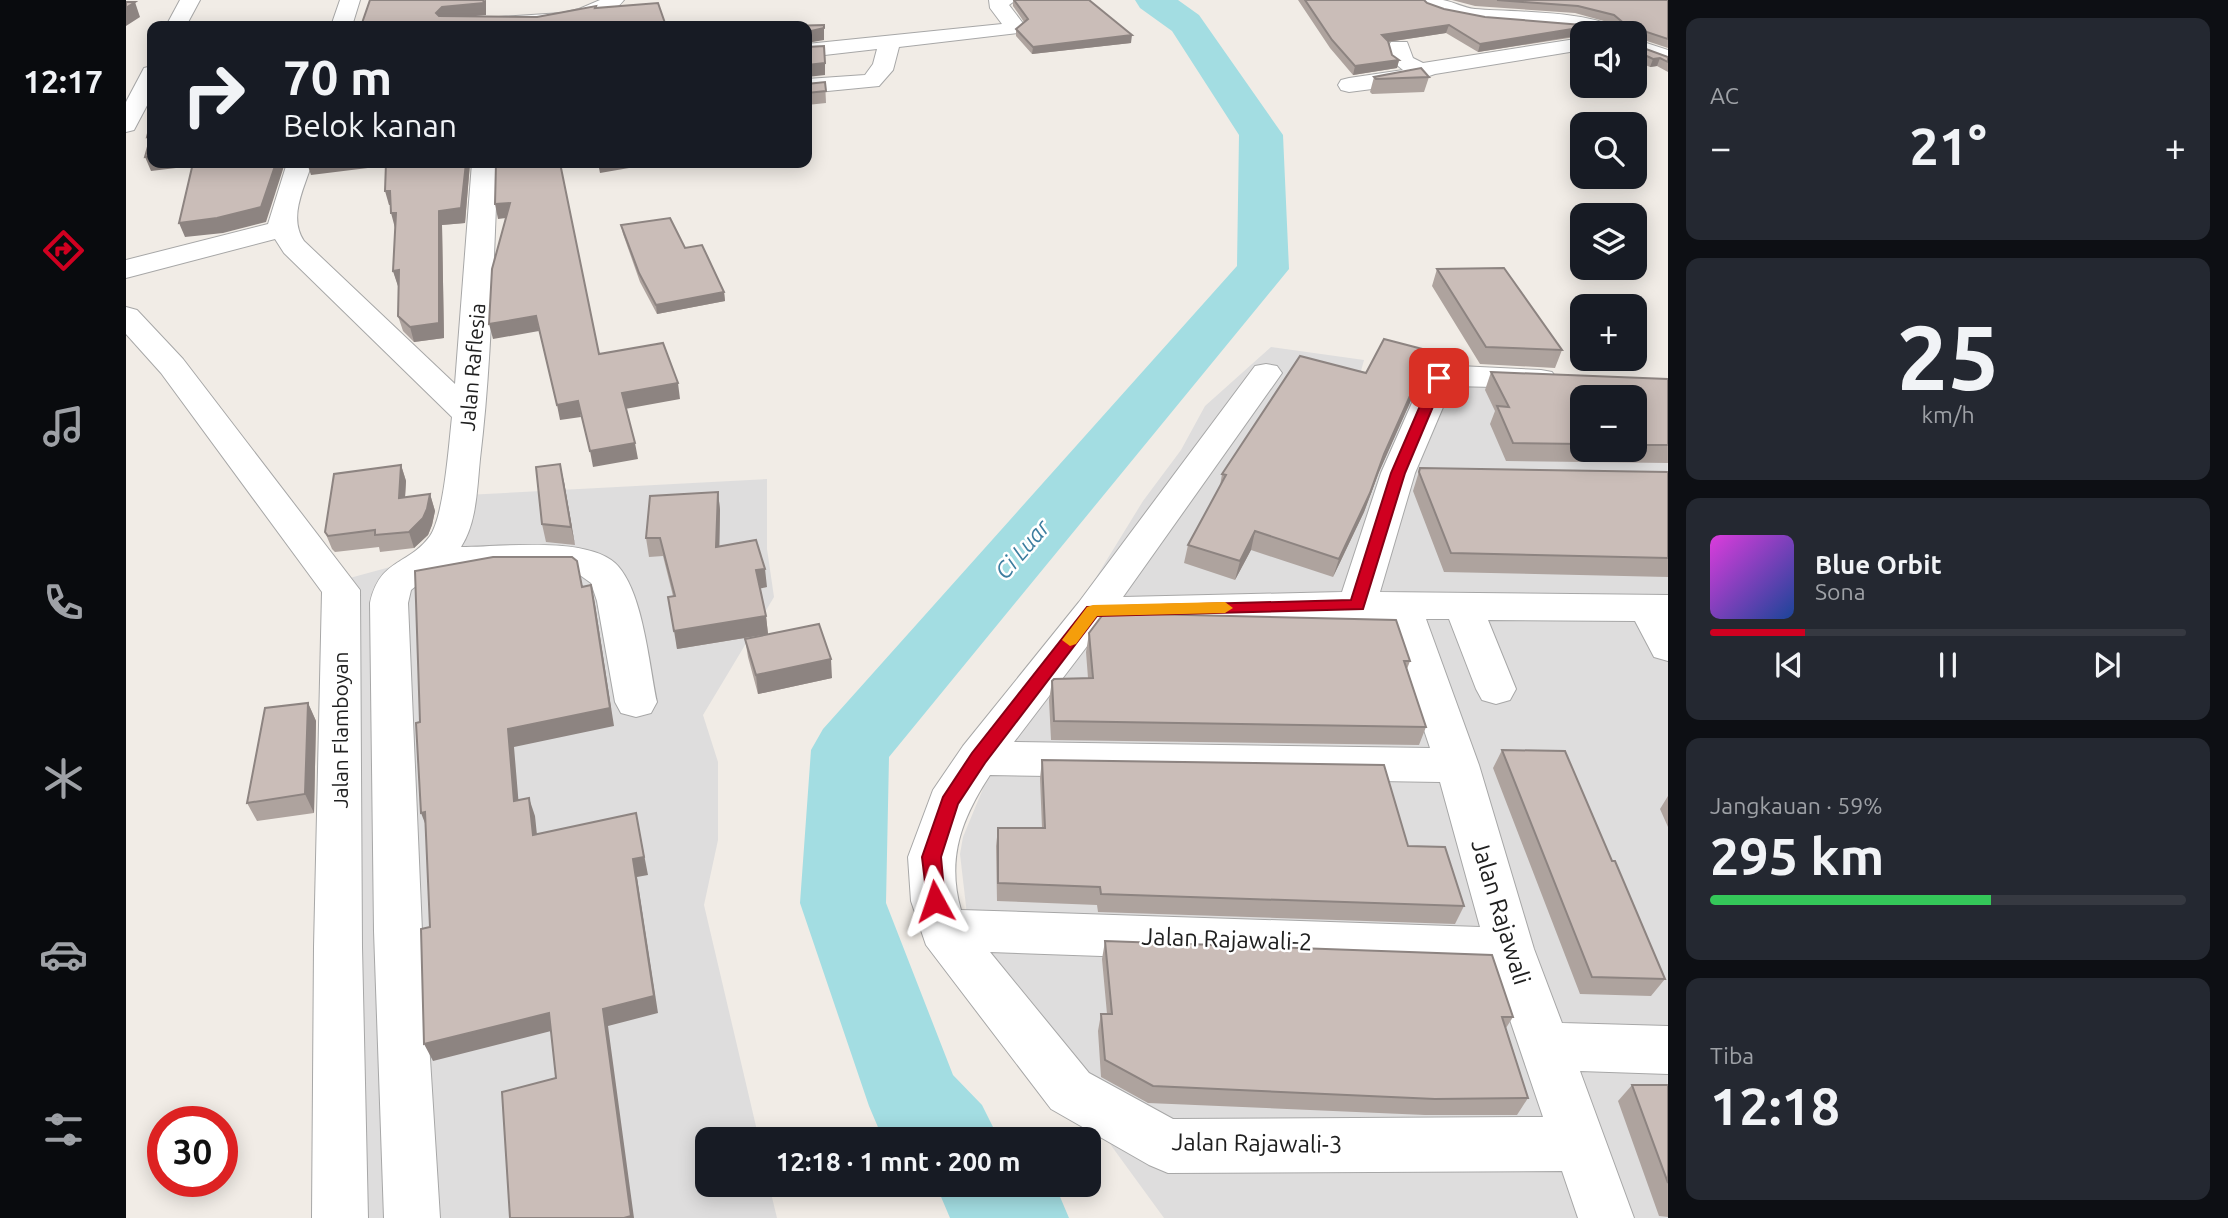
<!DOCTYPE html>
<html lang="id">
<head>
<meta charset="utf-8">
<style>
  :root { --surface:#171b24; --page:#242831; --text:#f1f3f6; --muted:#9ea1a6; --line:#363941; --accent:#d00020 }
  body { margin:0; font-family:Ubuntu,sans-serif; background:var(--page); color:var(--text); height:100vh; display:flex; flex-direction:column; font-size:26px; white-space:nowrap }
  * { box-sizing:border-box; margin:0 }
  p { font-size:23px; color:var(--muted) }
  .icon { flex:none; width:38px; height:38px; fill:none; stroke:currentColor; stroke-width:2; stroke-linecap:round; stroke-linejoin:round }
  .map { position:relative; flex:1; overflow:hidden }
  .drawer { display:flex; flex-direction:column; gap:18px; padding:18px; background:#0d0f14; width:560px }
  .drawer>* { flex:none }
  .banner { position:absolute; left:21px; top:21px; width:665px; height:147px; border-radius:14px; box-shadow:0 4px 18px #0003; background:#171b24; color:var(--text); overflow:hidden }
  .buttons { position:absolute; left:1444px; top:21px; display:grid; gap:14px }
  .buttons a { display:grid; place-items:center; width:77px; height:77px; border-radius:14px; background:var(--surface); box-shadow:0 4px 18px #0003; font-size:35px }
  .speed { position:absolute; left:21px; top:1106px; display:flex; gap:14px; font-size:35px; font-weight:700; text-align:center }
  .speed>* { display:grid; place-content:center; width:91px; height:91px; border-radius:50%; background:var(--surface); box-shadow:0 4px 18px #0003; line-height:1 }
  .speed .limit { border:10px solid #d22; background:#fff; color:#111 }
  .pin { position:absolute; display:grid; place-items:center; width:60px; height:60px; color:#fff; margin:-30px; border-radius:14px; box-shadow:0 4px 10px #0006 }
  .me { position:absolute; width:77px; margin:-38px; rotate:355deg; stroke-linejoin:round; filter:drop-shadow(0 0 5px #0008) }
  .turn { display:flex; align-items:center; gap:24px; height:147px; padding:0 21px; font-size:32px }
  .turn .icon { width:91px; height:91px; stroke-width:2.5 }
  .turn b { display:block; font-size:49px; line-height:60px }
  .big { font-size:52px; font-weight:700; line-height:1.1 }
  .drawer .tile { flex:1; display:flex; flex-direction:column; justify-content:center; gap:10px; min-width:0; padding:0 24px; border-radius:14px; background:var(--page) }
  .drawer .dial { align-items:center; gap:0 }
  .dial b { font-size:91px; line-height:1 }
  .song { display:flex; align-items:center; gap:21px }
  .cover { width:84px; height:84px; border-radius:10px; background:linear-gradient(135deg,hsl(300 70% 55%),hsl(220 70% 35%)) }
  .played { height:7px; border-radius:4px; background:linear-gradient(90deg,var(--accent) 20%,var(--line) 20%) }
  .keys { display:flex; justify-content:space-around; direction:ltr }
  .heat { display:flex; justify-content:space-between; align-items:center; font-size:38px; direction:ltr }
  .charge { height:10px; border-radius:5px; background:linear-gradient(90deg,#34c759 59%,var(--line) 0) }
  .trip { position:absolute; left:569px; top:1127px; width:406px; height:70px; border-radius:14px; background:var(--surface); box-shadow:0 4px 18px #0003; font-weight:700; line-height:70px; text-align:center }
  main { display:flex; flex:1; min-height:0 }
  .dock { display:flex; flex-direction:column; width:126px; justify-content:space-around; align-items:center; background:#090b0e; color:var(--muted) }
  .dock .icon { width:49px; height:49px }
  .dock .current { color:var(--accent) }
  .dock b { font-size:32px; color:var(--text) }
  .map>svg:first-child { display:block }
</style>
</head>
<body>
<main>
<nav class="dock">
<b>12:17</b>
<svg class="icon current" aria-label="directions" viewBox="0 0 24 24"><path d="M12 3l9 9-9 9-9-9zM9 14v-3h6M13 9l2 2-2 2"/></svg>
<svg class="icon" aria-label="music" viewBox="0 0 24 24"><path d="M9 18V5l10-2v13"/><circle cx="6" cy="18" r="3"/><circle cx="16" cy="16" r="3"/></svg>
<svg class="icon" aria-label="phone" viewBox="0 0 24 24"><path d="M5 4h4l2 5-3 2q2 4 5 5l2-3 5 2v4C11 20 4 13 5 4z"/></svg>
<svg class="icon" aria-label="climate" viewBox="0 0 24 24"><path d="M12 3v18M4 7l16 10M4 17L20 7"/></svg>
<svg class="icon" aria-label="car" viewBox="0 0 24 24"><path d="M5 17H2v-5l4-1 3-4h7l3 4 3 1v5h-3M9 17h6M6 11h13"/><circle cx="7" cy="17" r="2"/><circle cx="17" cy="17" r="2"/></svg>
<svg class="icon" aria-label="filters" viewBox="0 0 24 24"><path d="M4 7h16M4 17h16"/><circle cx="9" cy="7" r="2"/><circle cx="15" cy="17" r="2"/></svg>
</nav>
<div class="map">
<svg width="1542" height="1218" viewBox="0 0 1542 1218">
  <rect width="100%" height="100%" fill="#f1ece6"/>
  <path fill="#dedddd" fill-rule="evenodd" d="M1145,347L1238,360L1235,371L1303,387L1367,376L1542,379V1218H1038L852,963L843,932L834,854L837,837L868,762L958,597L1017,501L1055,450L1079,406ZM1456,397H1508V450H1456Z
    M641,479V549L648,597L577,715L592,762V840L578,905L633,1139H581V1185H643L651,1218H189L220,579L290,560L301,552L321,496Z"/>
  <g fill="none" stroke-linecap="round" stroke-linejoin="round">
    <path fill="#a3dde2" fill-rule="evenodd" d="M1009,0H1052L1073,15L1157,135L1163,269L763,757L760,903L827,1075L856,1105L873,1139H757L743,1106L674,903L685,750L697,729L1111,266L1113,135L1046,31L1014,8Z
      M810,1185H929L943,1218H824Z"/>
    <defs>
      <path id="minor" d="M54,0H74L60,26H40Z
        M214,0H234L226,26H205Z
        M474,0H498C473,34 357,28 316,26L320,22L327,20L436,13L453,9Z
        M863,0H890L883,5L899,26L892,33L773,47L767,70L753,86L681,93V79L739,75L747,64L751,49L681,57V44L876,24L864,8Z
        M1290,0C1298,0 1309,0 1317,0C1328,2 1338,8 1349,9C1378,12 1478,10 1494,33C1473,34 1455,29 1434,27C1402,24 1309,26 1290,0Z
        M1456,38V50L1309,74L1277,85L1223,92L1215,90L1212,85L1215,80L1223,78L1277,70L1266,61L1262,47L1265,42H1281L1287,58L1297,63Z
        M1508,39L1542,50V64L1508,52Z
        M26,66V96L8,130L0,132V102L18,68Z
        M161,163H186C178,189 162,217 178,241L329,384L346,163H372C367,261 366,361 354,459C351,488 351,522 335,547C374,547 459,536 489,563C517,589 523,665 531,702L525,713L510,717L495,713L489,702L471,601L465,583L451,573L308,572L285,590L282,603L296,931L314,1218H258L248,931L244,603C254,558 282,566 304,536C318,516 323,444 326,417L158,253L149,239L0,278V260L142,224Z
        M0,307L11,310L57,359L234,590L236,947L242,1218H186L188,947L196,592L35,373L0,334Z
        M1140,364L1151,366L1156,373L997,597L1216,592L1255,473L1297,378L1302,371L1333,366L1415,370L1426,372L1431,379L1426,386L1415,388L1326,386L1289,473L1254,592L1542,595V661L1528,657L1509,621L1362,620L1390,689L1384,700L1370,704L1356,700L1350,689L1323,619H1300L1353,765L1408,949L1436,1023L1542,1026V1074L1454,1071L1508,1218H1452L1436,1171L1042,1173L1023,1165L925,1109L800,945L785,901L782,857L807,790L837,746L953,602L1129,366ZM1261,619L1304,748L888,742L978,624ZM864,775L1314,782L1354,927L835,910C820,858 836,818 864,775ZM864,952L1367,970L1417,1117L1047,1119L963,1073Z"/>
    </defs>
    <use href="#minor" stroke="#a7a7a7" stroke-width="2"/>
    <use href="#minor" fill="#fff" fill-rule="evenodd"/>
  </g>
  <path fill="#aea39e" fill-rule="evenodd" d="M887,0H963L1005,43L906,54L890,36V29L898,22L887,6Z
    M1172,0H1298L1301,3L1318,9L1359,17L1491,28L1485,23L1449,13L1349,6L1326,0H1542V48L1509,37V45L1542,57V72L1531,66L1524,67L1508,60V33H1456V36L1352,52L1320,33L1262,42L1266,55L1273,60L1271,68L1227,75L1204,48Z
    M1248,77H1303L1298,92L1246,94L1244,92Z
    M699,82L700,103L681,105V84Z
    M260,163H344L339,223L316,225L318,338L288,342L277,331L272,316L273,286H272L267,271L269,227L265,205H263Z
    M495,225L559,248L598,292L599,301L531,314L514,282L497,234Z
    M1311,269L1436,350L1429,368L1354,364L1306,286Z
    M1299,369L1253,472L1238,512L1207,577L1125,550L1109,580L1058,563L1062,545L1094,486L1096,474L1240,373Z
    M1365,372L1542,379V463L1380,461L1364,424L1369,411L1359,390ZM1456,397H1508V450H1456Z
    M275,465L280,481L279,497L304,494L309,511L306,525L302,535L288,548L254,552L253,547L209,552L206,549L199,532Z
    M1294,468L1542,472V577L1318,572L1287,491Z
    M438,482L449,545L420,542L416,524Z
    M592,492L594,510L593,547L641,587L634,588L640,616L642,634L706,678L632,694L622,657L619,639L637,635L551,649L547,596L537,556L523,557L520,538Z
    M963,633L1284,661L1281,669L1300,727L1293,745L925,740L923,700L926,681L962,678L960,652Z
    M182,703L190,721L188,813L131,821L121,803Z
    M1376,750L1486,861L1539,979L1525,996L1454,994L1367,768Z
    M916,760L1282,846L1338,906L1329,924L972,912L971,905L871,901L870,846L872,828H916L914,778Z
    M1542,796V827L1534,809Z
    M979,941L1387,1017L1380,1028L1402,1098L1391,1115H1299L1022,1103L975,1077L972,1031L975,1014H981L976,959Z
    M1506,1085H1542V1217L1533,1216L1492,1101Z"/>
  <path fill="#8d8481" d="M360,0V15L319,19L313,26L310,13L316,7Z
    M9,2L14,17L0,26V8Z
    M1323,25L1320,33L1254,43L1256,35Z
    M1458,27L1456,35L1352,52L1354,44Z
    M698,28V40L681,43V32Z
    M1006,35L1005,43L906,54L907,47Z
    M1534,58L1531,66L1524,67L1527,59Z
    M1273,60L1271,68L1227,75L1229,66Z
    M699,63V75L681,77V65Z
    M26,156V163H74L75,165L25,171L19,157Z
    M150,163H159L140,222L97,233L59,237L53,223Z
    M181,163H251L250,167L185,175Z
    M340,163H344L339,223L316,225L318,338L288,342L284,327L313,211Z
    M472,163H532L474,173Z
    M259,191H264L268,205H263Z
    M384,203L387,217L372,219L369,204Z
    M265,213H270L269,228Z
    M273,270L278,285L272,286L267,271Z
    M598,292L599,301L531,314L530,305Z
    M410,316L413,331L367,339L363,324Z
    M1304,351L1299,369L1253,472L1238,512L1207,577L1213,559Z
    M552,383L554,399L499,409L496,393Z
    M452,401L455,417L434,420L431,405Z
    M509,443L512,459L467,467L464,451Z
    M434,464L438,482L449,545L445,527Z
    M275,465L280,481L278,514L273,498Z
    M592,492L594,510L593,566L590,547Z
    M304,494L309,511L306,525L302,535L288,548L283,532Z
    M1129,531L1125,550L1109,580L1114,561Z
    M639,569L641,587L632,589L630,570Z
    M465,585L469,604L488,726L388,747L394,819L388,801L382,729Z
    M640,616L642,634L551,649L548,631Z
    M705,659L706,678L632,694L630,675Z
    M182,703L190,721L188,813L179,794Z
    M403,798L409,816L413,854L407,835Z
    M299,812L302,831L295,813Z
    M510,813L522,875L511,877L532,1013L482,1026L508,1218H498L477,1009L507,859Z
    M423,1013L429,1030L307,1061L298,1044Z"/>
  <path fill="#cabdb8" stroke="#8d8481" stroke-width="2" d="M244,0H357L358,3L316,7L310,13L313,16L411,17L470,6L469,8L532,3L540,26H235Z
    M888,0H963L1006,35L907,47L890,29L902,19Z
    M1179,0H1298L1301,3L1318,9L1359,17L1481,27L1497,28L1500,25L1488,15L1452,6L1371,0H1542V39L1512,29L1508,31V33H1473L1469,31L1461,32L1458,27L1354,44L1323,25L1256,35L1262,41L1266,55L1273,60L1229,66L1206,40Z
    M0,2H9L0,8Z
    M698,25V28L681,32V26H662Z
    M1508,34L1509,45L1542,57V62L1534,58L1527,59L1508,50Z
    M698,46L699,63L681,65V47Z
    M1295,68L1303,77L1250,79L1248,77Z
    M699,82L700,91L681,93V84Z
    M26,118V156L19,157L25,136L21,137Z
    M67,163H150L135,207L91,218L53,223Z
    M260,163H340L335,208L313,211V323L284,327L272,316L273,270L267,271L270,213H265L264,191H259Z
    M370,163H434L473,354L537,343L552,383L496,393L509,443L464,451L452,401L431,405L410,316L363,324L366,269L384,203L369,204Z
    M544,218L559,248L576,245L598,292L530,305L513,273L495,225Z
    M1378,268L1436,350L1360,347L1311,269Z
    M1258,339L1304,351L1258,454L1244,493L1213,559L1129,531L1114,561L1062,545L1100,475L1096,474L1174,356L1240,373Z
    M1365,372L1542,379V445H1508V397H1456V444L1387,443L1371,406L1383,407Z
    M434,464L445,527L416,524L410,467Z
    M275,465L273,498L304,494L301,509L297,518L283,532L249,535V530L202,536L199,532L208,474Z
    M1294,468L1542,472V558L1325,553L1293,472Z
    M592,492L590,547L630,540L639,569L630,570L640,616L548,631L542,597L549,596L534,538H520L524,496Z
    M367,557H446L451,561L456,587L465,585L484,708L382,729L388,801L403,798L407,835L510,813L518,857L507,859L528,996L477,1009L505,1216L498,1218H384L376,1092L430,1078L423,1013L298,1044L295,929L304,927L299,812L295,813L290,723L294,722L289,571Z
    M978,613L1270,620L1284,661H1278L1300,727L928,721L926,681L928,679L967,678L963,633Z
    M693,624L705,659L630,675L619,639Z
    M182,703L179,794L121,803L139,708Z
    M1376,750L1439,751L1486,861H1489L1539,979L1466,977Z
    M916,760L1258,765L1282,846L1319,847L1338,906L975,894L974,887L872,883V828H919Z
    M979,941L1366,955L1387,1017H1376L1402,1098L1309,1099L1027,1086L979,1060L975,1014H986Z
    M1506,1085H1542V1183Z"/>
  <path fill="#d00020" stroke="#870015" stroke-width="2" d="M1313,374L1319,378L1279,473L1237,609L971,616L859,763L832,804L815,857L819,901L816,907L809,910L802,907L796,857L817,797L846,753L961,607L1225,600L1265,473L1306,378Z"/>
  <path fill="#f59e0b" d="M1099,602L1107,608L1099,613L971,616L950,644L944,646L936,640L961,607L967,605Z"/>
  <g text-anchor="middle" dominant-baseline="central" stroke-width="5" stroke-linejoin="round" paint-order="stroke">
    <g font-size="21" fill="#202020" stroke="#fff">
      <text transform="translate(346 367) rotate(-85)">Jalan Raflesia</text>
      <text transform="translate(214 730) rotate(-90)">Jalan Flamboyan</text>
    </g>
    <g font-size="23" font-style="italic" fill="#3c7d9f" stroke="#fff">
      <text transform="translate(896 549) rotate(-49)">Ci Luar</text>
    </g>
    <g font-size="24" fill="#202020" stroke="#fff">
      <text transform="translate(1375 912) rotate(73)">Jalan Rajawali</text>
      <text transform="translate(1101 939) rotate(2)">Jalan Rajawali-2</text>
      <text transform="translate(1131 1143) rotate(1)">Jalan Rajawali-3</text>
    </g>
  </g>
</svg>
<div class="buttons">
<a><svg class="icon" aria-label="sound" viewBox="0 0 24 24"><path d="M4 9h4l5-4v14l-5-4H4zM17 9q2 3 0 6"/></svg></a>
<a><svg class="icon" aria-label="search" viewBox="0 0 24 24"><circle cx="10" cy="10" r="6"/><path d="M15 15l6 6"/></svg></a>
<a><svg class="icon" aria-label="layers" viewBox="0 0 24 24"><path d="M12 4l9 5-9 5-9-5zM3 14l9 5 9-5"/></svg></a>
<a>+</a>
<a>−</a>
</div>
<div class="speed"><div class="limit">30</div></div>
<div class="pin" style="left:1313px;top:378px;background:#d93025"><svg class="icon" aria-label="arrive" viewBox="0 0 24 24"><path d="M6 21V4h12l-3 4 3 4H6"/></svg></div>
<svg class="me" style="left:809px;top:901px" viewBox="-20 -20 40 40"><path d="M0-17L14 15 0 8-14 15z" fill="#d00020" stroke="#fff" stroke-width="4"/></svg>
<div class="trip">12:18 · 1 mnt · 200 m</div>
<div class="banner">
<div class="turn"><svg class="icon" aria-label="right" viewBox="0 0 24 24"><path d="M7 20v-9h11M14 6l5 5-5 5"/></svg><div><b>70 m</b>Belok kanan</div></div>
</div>
</div>
<section class="drawer">
<div class="tile"><p>AC</p>
<div class="heat"><a>−</a><b class="big">21°</b><a>+</a></div>
</div>
<div class="tile dial"><b>25</b><p>km/h</p></div>
<div class="tile">
<div class="song"><i class="cover"></i><div><b>Blue Orbit</b><p>Sona</p></div></div>
<div class="played"></div>
<div class="keys"><svg class="icon" aria-label="previous" viewBox="0 0 24 24"><path d="M18 5L8 12l10 7zM5 5v14"/></svg><svg class="icon" aria-label="pause" viewBox="0 0 24 24"><path d="M8 5v14M16 5v14"/></svg><svg class="icon" aria-label="next" viewBox="0 0 24 24"><path d="M6 5l10 7-10 7zM19 5v14"/></svg></div>
</div>
<div class="tile"><p>Jangkauan · 59%</p><b class="big">295 km</b><div class="charge"></div></div>
<div class="tile"><p>Tiba</p><b class="big">12:18</b></div>
</section>
</main>
</body>
</html>
